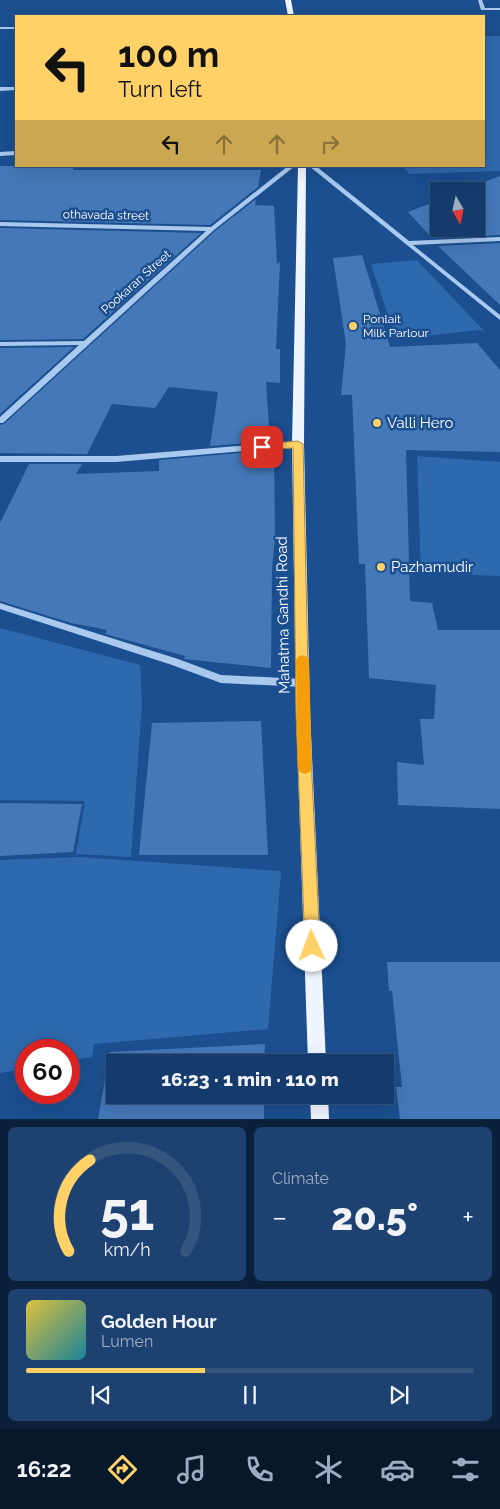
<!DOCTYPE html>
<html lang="en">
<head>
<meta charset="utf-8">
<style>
  :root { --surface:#143b6b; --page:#1d4271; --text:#f1f3f6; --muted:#9dadc1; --line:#33557e; --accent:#ffd166 }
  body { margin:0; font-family:Raleway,sans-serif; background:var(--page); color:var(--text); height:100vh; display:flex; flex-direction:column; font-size:19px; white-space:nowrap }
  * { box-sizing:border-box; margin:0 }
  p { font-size:16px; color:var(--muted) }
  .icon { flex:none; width:28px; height:28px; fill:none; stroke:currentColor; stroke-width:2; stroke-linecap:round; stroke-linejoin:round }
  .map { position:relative; height:1119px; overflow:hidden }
  .sheet { display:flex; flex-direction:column; gap:8px; padding:8px; background:#0b203b; flex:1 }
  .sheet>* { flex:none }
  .guide { position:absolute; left:15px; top:15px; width:470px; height:152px; border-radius:0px; box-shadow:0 5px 20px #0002,0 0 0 1px var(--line); background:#ffd166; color:#111; overflow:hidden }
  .needle { width:32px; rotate:171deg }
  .tools { position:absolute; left:430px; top:182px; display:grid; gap:10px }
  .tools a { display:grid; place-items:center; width:55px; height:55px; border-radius:0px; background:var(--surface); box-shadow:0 5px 20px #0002,0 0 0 1px var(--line); font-size:25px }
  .speed { position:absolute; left:15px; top:1039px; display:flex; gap:10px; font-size:25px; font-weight:700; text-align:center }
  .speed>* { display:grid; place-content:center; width:65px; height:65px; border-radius:50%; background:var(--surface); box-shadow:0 5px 20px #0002,0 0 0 1px var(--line); line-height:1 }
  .speed .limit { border:8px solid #d22; background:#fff; color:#111 }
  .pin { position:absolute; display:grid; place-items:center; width:42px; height:42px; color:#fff; margin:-21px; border-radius:10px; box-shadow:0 2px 8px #0006 }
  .me { position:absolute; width:55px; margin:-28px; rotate:358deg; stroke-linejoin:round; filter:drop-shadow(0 0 4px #0008) }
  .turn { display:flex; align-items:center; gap:18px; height:105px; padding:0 20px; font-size:22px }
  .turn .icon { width:65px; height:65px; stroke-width:2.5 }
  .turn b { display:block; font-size:35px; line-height:42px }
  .lanes { display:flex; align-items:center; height:48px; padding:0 20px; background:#0003; justify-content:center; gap:25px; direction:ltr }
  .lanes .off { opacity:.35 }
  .big { font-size:38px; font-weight:800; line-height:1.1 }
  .sheet .widget { flex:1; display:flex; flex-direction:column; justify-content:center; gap:8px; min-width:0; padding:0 18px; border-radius:8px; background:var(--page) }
  .sheet .dial { align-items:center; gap:0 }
  .dial svg { height:130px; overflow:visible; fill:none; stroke:var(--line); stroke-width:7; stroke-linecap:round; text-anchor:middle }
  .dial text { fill:var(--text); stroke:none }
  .song { display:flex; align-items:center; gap:15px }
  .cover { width:60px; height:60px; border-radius:8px; background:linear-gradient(135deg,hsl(50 70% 55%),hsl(190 70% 35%)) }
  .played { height:5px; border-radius:2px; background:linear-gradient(90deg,var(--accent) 40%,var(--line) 40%) }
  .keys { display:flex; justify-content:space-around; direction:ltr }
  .heat { display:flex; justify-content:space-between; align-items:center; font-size:28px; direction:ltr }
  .sheet .tiles { flex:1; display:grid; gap:8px; grid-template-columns:1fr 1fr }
  .widget:last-child { grid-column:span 2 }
  .trip { position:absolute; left:106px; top:1054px; width:288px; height:50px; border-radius:0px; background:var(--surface); box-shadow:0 5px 20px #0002,0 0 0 1px var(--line); font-weight:800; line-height:50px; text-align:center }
  .tab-bar { display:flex; height:80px; justify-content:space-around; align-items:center; background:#08182b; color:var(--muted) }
  .tab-bar .icon { width:35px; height:35px }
  .tab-bar .selected { color:var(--accent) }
  .tab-bar b { font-size:22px; color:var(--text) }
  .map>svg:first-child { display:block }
</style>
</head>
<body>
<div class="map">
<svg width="500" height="1119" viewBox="0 0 500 1119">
  <rect width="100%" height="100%" fill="#1b4f8f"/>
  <path fill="#2e69ad" d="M484,36H500V171L409,174L403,166H484Z
    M417,260L485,332L480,330L396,339L371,264Z
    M417,456L500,462V576L421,573Z
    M0,628L140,665L142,704L131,857L76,854L85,801L0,800Z
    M79,857L281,871L268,1029L94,1044L92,1057L69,1061V1050H26V1069L0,1073V860Z"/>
  <path fill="#4478b7" d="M0,166H74L73,170H261L258,187L210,225L0,220Z
    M500,176V235L432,238L408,212L439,200V229H476V191H461Z
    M256,199L255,205L274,206L277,264L280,262L276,349H280V383L266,382L270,441L210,446L218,392L169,387L155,408L112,404L87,454L0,453V425L4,424L215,231Z
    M0,228L201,233L83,339L0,340Z
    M500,243V305L438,246Z
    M362,255L390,347L477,343L500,370V452L406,450L410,601L432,603L438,630H500V809L398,805L397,762L424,765L420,719H434L436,685L369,678L365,564H359L352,395H341L346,344L333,258Z
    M74,347L0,414V348Z
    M274,450L275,536L272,570L271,668L184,659L185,656L105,634L107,630L71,623L0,601V523L29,464H82L76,474L159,471V460Z
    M261,721L268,855H139L152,723Z
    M0,803L82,804L73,852L0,856Z
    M387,962H500V1119H400L396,1087H402L392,991H389Z
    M265,1044L264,1062H115V1095H264V1119H98L110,1052Z"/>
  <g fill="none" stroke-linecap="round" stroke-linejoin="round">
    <path fill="#a9c9ee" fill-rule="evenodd" d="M478,0H482L485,8H500V10H481Z
      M0,27H16V29H0Z
      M0,87H16V90L0,91Z
      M16,151V155L0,156V152Z
      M288,166H295L214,230L3,423H0V417L79,345L0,346V342L84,341L206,231L0,226V222L211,227Z
      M309,166H316L409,241L500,237V241L413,245L500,315V320Z
      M298,441L302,444L301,446L116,462H0V456H116Z
      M0,603L178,659L221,675L303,679L306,680L308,683L306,686L303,687L221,683L172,665L0,609Z"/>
    <path fill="#f0f6ff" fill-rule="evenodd" d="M285,0H291L294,16H288Z
      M298,166H306L304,444L310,713L326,1062H308L296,713L292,444Z
      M310,1095H328L329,1119H311Z"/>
  </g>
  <path fill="#ffd166" stroke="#a68842" d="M298,441L303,444L309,713L320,946L318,951L312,953L307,951L305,946L296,713L293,448L262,450L256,447L262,444Z"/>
  <path fill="#f59e0b" d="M302,655L307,657L309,660L312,768L310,772L305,774L300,772L298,768L296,660L298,657Z"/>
  <g fill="#ffd166" stroke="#1b4f8f" stroke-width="2">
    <circle cx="353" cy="326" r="5"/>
    <circle cx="377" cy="423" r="5"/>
    <circle cx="381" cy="567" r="5"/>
  </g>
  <g text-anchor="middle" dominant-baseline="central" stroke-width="5" stroke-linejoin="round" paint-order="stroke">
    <g font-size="12" fill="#fff" stroke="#1b4f8f">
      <text transform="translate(106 215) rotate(1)">othavada street</text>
      <text transform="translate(136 282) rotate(-42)">Pookaran Street</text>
    </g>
    <g font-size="12" fill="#fff" stroke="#1b4f8f" text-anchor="start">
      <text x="363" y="319">Ponlait<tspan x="363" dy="14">Milk Parlour</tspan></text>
    </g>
    <g font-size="15" fill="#fff" stroke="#1b4f8f" text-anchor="start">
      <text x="387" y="423">Valli Hero</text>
      <text x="391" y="567">Pazhamudir</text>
    </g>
    <g font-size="15" fill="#fff" stroke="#1b4f8f">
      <text transform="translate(283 615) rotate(-91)">Mahatma Gandhi Road</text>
    </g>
  </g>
</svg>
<div class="tools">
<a><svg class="needle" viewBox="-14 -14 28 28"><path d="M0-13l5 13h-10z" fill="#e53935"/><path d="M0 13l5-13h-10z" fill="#9dadc1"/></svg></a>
</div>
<div class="speed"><div class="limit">60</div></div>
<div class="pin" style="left:262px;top:447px;background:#d93025"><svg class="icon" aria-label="arrive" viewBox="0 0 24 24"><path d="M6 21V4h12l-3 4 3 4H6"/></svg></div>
<svg class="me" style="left:312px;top:946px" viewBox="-20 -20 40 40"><circle r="19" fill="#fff"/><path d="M0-13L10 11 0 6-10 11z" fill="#ffd166"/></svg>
<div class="trip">16:23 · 1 min · 110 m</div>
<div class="guide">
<div class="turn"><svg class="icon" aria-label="left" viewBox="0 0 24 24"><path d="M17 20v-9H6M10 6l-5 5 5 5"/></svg><div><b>100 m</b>Turn left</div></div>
<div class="lanes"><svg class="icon" aria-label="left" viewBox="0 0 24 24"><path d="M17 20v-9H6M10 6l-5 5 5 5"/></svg><svg class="icon off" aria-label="ahead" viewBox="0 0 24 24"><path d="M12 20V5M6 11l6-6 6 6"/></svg><svg class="icon off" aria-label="ahead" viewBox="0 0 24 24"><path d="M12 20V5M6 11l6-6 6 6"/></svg><svg class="icon off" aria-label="right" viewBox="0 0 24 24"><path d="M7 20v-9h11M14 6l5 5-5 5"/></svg></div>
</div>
</div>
<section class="sheet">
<div class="tiles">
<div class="widget dial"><svg viewBox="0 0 100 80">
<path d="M14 69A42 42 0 1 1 86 69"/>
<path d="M14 69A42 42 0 0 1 27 13" stroke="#ffd166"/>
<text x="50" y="56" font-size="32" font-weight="700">51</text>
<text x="50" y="72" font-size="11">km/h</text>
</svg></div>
<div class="widget"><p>Climate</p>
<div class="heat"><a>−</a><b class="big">20.5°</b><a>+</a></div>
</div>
<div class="widget">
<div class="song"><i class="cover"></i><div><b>Golden Hour</b><p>Lumen</p></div></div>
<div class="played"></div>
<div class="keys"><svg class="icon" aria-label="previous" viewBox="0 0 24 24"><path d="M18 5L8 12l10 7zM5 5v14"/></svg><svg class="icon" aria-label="pause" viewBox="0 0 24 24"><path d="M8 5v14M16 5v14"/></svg><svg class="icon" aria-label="next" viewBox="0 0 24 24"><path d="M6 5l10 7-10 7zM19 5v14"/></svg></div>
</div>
</div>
</section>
<nav class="tab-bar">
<b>16:22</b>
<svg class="icon selected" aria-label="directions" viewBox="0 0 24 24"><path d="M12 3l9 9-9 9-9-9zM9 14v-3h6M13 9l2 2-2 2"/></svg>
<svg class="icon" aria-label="music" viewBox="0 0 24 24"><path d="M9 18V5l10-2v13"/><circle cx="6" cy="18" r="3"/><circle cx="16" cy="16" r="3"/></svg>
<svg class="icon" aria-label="phone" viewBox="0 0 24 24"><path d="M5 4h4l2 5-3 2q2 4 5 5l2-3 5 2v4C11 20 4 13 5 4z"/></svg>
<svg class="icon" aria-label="climate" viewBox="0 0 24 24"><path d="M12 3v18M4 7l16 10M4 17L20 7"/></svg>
<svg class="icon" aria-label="car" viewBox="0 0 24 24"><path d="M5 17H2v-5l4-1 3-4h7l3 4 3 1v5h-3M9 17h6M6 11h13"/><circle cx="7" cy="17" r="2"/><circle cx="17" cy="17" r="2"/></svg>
<svg class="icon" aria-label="filters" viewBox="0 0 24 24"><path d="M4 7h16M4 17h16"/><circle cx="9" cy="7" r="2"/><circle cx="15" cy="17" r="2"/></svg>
</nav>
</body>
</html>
